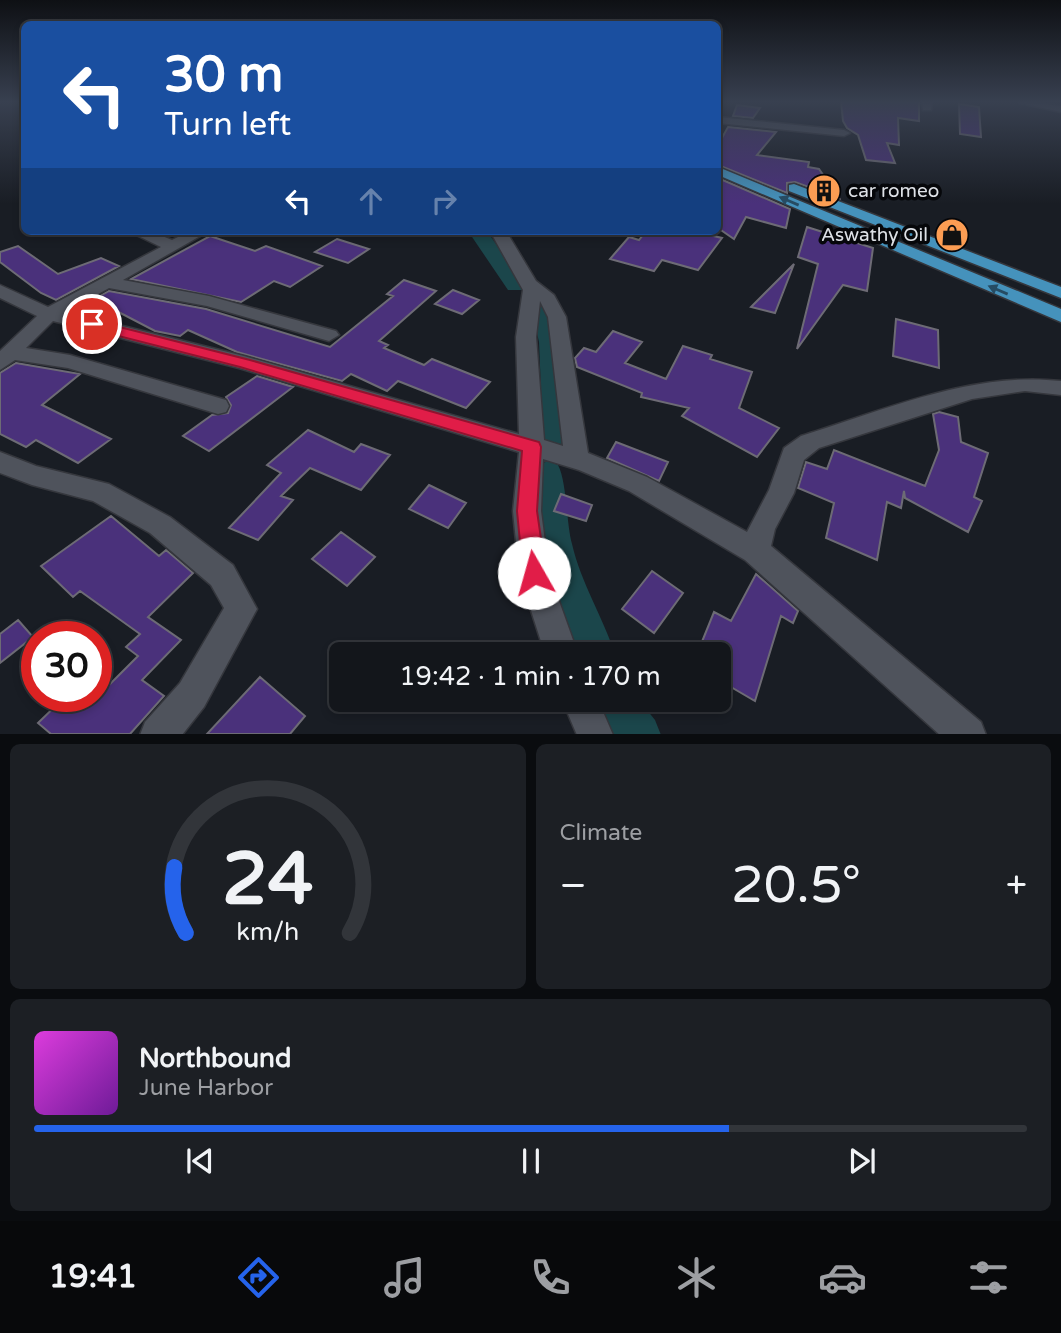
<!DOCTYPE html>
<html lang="en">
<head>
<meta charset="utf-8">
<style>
  :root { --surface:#13161b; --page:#1c1f24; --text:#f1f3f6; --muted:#9d9fa3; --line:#32353a; --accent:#2563eb }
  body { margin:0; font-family:"Varela Round",sans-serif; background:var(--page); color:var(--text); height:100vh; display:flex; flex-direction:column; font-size:26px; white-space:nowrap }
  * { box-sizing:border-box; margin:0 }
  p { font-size:23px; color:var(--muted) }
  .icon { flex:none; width:38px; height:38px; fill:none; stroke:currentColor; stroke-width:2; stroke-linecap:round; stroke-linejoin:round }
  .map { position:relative; height:734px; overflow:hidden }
  .details { display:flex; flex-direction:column; gap:10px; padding:10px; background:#0a0c0f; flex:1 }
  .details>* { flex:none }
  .banner { position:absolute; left:21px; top:21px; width:700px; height:214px; border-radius:10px; box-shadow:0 4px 10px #0003,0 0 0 2px var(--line); background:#1a4fa0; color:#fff; overflow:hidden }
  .speed { position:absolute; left:21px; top:621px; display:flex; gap:14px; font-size:35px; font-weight:700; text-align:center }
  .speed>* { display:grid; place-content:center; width:91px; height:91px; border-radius:50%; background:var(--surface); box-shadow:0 4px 10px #0003,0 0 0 2px var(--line); line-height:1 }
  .speed .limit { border:10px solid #d22; background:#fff; color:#111 }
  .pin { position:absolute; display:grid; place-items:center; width:60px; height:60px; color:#fff; margin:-30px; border:4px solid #fff; border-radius:50%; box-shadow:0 2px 7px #0007 }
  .me { position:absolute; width:77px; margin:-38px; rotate:353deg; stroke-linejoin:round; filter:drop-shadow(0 0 5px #0008) }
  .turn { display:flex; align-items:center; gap:24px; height:147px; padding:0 28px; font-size:32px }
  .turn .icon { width:91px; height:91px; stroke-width:2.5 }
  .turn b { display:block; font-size:49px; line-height:60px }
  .lanes { display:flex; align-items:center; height:66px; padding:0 28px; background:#0003; justify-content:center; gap:35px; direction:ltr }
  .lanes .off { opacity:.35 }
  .big { font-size:52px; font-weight:600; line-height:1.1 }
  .details .tile { flex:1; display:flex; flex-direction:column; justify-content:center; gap:10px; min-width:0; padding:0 24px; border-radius:10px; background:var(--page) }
  .details .dial { align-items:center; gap:0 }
  .dial svg { height:182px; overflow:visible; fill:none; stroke:var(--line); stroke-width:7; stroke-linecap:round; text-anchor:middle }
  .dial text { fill:var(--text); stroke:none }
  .song { display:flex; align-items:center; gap:21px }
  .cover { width:84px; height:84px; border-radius:10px; background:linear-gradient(135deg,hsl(300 70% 55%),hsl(280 70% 35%)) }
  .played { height:7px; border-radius:4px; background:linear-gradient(90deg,var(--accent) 70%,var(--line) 70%) }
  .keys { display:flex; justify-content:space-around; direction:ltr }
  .heat { display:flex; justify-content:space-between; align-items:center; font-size:38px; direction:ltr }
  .details .tiles { flex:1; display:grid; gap:10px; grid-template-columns:1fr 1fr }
  .tile:last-child { grid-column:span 2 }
  .trip { position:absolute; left:329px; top:642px; width:402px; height:70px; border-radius:10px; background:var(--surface); box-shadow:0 4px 10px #0003,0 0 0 2px var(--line); font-weight:600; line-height:70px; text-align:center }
  .tab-bar { display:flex; height:112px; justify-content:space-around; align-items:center; background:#08090b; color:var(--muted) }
  .tab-bar .icon { width:49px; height:49px }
  .tab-bar .current { color:var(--accent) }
  .tab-bar b { font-size:32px; color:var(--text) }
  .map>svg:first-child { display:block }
</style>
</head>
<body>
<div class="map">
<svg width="1061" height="735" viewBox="0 0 1061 735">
  <rect width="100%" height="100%" fill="#191d24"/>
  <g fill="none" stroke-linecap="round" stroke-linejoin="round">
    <path fill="#1b464b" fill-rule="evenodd" d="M468,231H487L525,286L522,290H508Z
      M542,299L553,305L563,342L571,437L567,444L557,447L547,444L543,437L539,342L531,305Z
      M548,461L558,465C567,482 566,522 572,544C581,583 603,617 615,654H576C558,613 516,506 538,465Z
      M597,700H639L655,720L661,735H612Z"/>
  </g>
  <path fill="#4a317b" stroke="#6d6b75" stroke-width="2" d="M841,101H919V121L898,118L899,145L887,143L895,163L866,160L858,135L847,128L843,121Z
    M959,104L979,107L981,137L960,134Z
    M737,105L760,108L753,118L733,116Z
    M728,127L776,132L757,155L809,162L808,167L819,169L839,198L795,182L787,183V193L718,165V145Z
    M718,178L790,209L786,228L746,217L734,239L718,228Z
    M807,227L873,248L867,291L843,285L797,349L818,264L798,257Z
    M646,231H692L722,238L698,270L662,260L654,271L610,259L629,237L639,240Z
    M210,236L255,251L266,246L322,266L290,287L274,281L241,302L131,279Z
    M337,239L369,249L348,263L315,252Z
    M18,246L58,274L101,258L119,266L56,300L41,293L0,262V252Z
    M794,264L775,313L751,307Z
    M404,280L436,291L379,341L388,345L384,348L424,365L432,359L490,382L466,408L398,381L387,391L351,374L342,381L237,352L188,330L180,336L155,331L107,306L91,315L77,309L109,291L206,309L330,347L393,296L387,294Z
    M453,290L479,300L462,314L435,304Z
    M896,319L938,330L939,368L893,356Z
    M613,331L642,342L625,363L666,379L683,346L712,355L710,359L752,372L739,408L779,428L757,457L682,416L689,408L641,397L642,393L577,367L575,358L584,348L596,352Z
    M16,363L80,374L42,405L111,439L78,463L36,440L26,447L0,434V373Z
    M257,376L293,387L209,451L183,436L212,415L228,413L231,405L226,397Z
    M939,412L958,417L961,442L988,453L974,497L982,501L968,532L905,498L904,491L901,508L887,502L877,560L826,538L834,503L798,488L806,462L827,469L834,450L925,486L939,450L933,414Z
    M308,430L354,452L361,444L390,455L361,490L310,468L281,496L293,500L258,540L229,528L281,473L267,465Z
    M616,442L668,462L659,481L607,458Z
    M429,485L466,503L448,528L409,509Z
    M561,494L592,505L586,521L554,511Z
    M111,516L159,556L166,550L193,573L148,617L181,640L142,680L164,696L130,734H51L38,723L66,696H73L86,708L138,656L126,647L140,634L80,591L73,597L41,566Z
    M341,532L375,557L347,586L312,559Z
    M652,571L683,593L654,633L622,609Z
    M756,574L798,611L793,623L781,616L755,701L719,680V654H697L714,612L731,621Z
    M18,620L33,637L0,663V634Z
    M260,677L305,716L290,734H207Z"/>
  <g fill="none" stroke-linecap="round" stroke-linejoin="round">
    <defs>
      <path id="street" d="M922,101H932L931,110H923Z
        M1018,101L1061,106V112L1020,103Z
        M718,117L844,130L850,133L844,136L718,123Z
        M128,231H150L172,240L190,231H209L123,280L209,296L336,331L339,335L329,341L207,306L109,288L66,312L244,356L519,434L516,337L523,290L490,231H506L536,281L554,295L566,317L588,453L647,477L747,532L769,490L784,448L801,436C885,410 973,371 1061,381V395L1025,391L972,399L819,448L804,460L794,493L775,529L771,546L981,722L986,735H940L745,560L629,491L579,470L543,459L541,511L549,573L578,654H545L519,573L513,511L519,452L239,368L53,321L26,348L70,355L226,400L229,406L226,412L218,414L68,368L15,360L0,370V351L37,316L0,298V285L48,307L161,247ZM540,301L548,317L563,446L544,440L536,337Z
        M0,452L36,466L109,484L170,517L233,565L257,609L204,707L182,735H140L145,722L180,683L224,608L211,585L150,533L93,501L32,485L0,473Z
        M562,700H598L613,735H577Z"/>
      <path id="primary" d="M718,167L1061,309V322L718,175Z
        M794,184L1061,287V298L789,191V185Z"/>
    </defs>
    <use href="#street" stroke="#35373d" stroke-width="3"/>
    <use href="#primary" stroke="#35373d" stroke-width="3"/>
    <use href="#street" fill="#4f535c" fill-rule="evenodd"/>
    <use href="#primary" fill="#4592bc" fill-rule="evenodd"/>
  </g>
  <defs><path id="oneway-solid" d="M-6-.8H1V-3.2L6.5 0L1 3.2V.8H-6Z" transform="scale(1.75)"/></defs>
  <g fill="#264c63">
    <use href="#oneway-solid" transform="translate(789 201) rotate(-157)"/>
    <use href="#oneway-solid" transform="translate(998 290) rotate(-157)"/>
  </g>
  <linearGradient id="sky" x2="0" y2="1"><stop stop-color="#0e1014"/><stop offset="0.5" stop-color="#384050"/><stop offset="1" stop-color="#384050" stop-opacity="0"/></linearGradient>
  <rect width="1061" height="204" fill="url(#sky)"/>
  <path fill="#e11d48" stroke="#92132f" stroke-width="2" d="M92,320L250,360L539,442L541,447L537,511L546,573L542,581L534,584L526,581L523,573L517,511L522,451L240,367L87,328V321Z"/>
  <defs>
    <symbol id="building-disc" viewBox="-11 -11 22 22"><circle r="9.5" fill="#fc9d53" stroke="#06070a"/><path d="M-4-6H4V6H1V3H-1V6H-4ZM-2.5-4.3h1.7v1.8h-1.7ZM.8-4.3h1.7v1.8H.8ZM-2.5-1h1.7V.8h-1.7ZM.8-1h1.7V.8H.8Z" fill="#111"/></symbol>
    <symbol id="shop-disc" viewBox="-11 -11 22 22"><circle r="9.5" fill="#fc9d53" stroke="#06070a"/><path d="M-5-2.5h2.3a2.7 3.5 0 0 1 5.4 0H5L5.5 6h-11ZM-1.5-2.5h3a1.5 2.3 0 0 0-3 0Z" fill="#111"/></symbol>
  </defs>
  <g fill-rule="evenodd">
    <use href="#building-disc" x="805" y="172" width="38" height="38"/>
    <use href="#shop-disc" x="933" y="216" width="38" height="38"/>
  </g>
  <g text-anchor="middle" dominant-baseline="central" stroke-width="7" stroke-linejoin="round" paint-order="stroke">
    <g font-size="19" fill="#dee1e6" stroke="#06070a" text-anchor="start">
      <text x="848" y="191">car romeo</text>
      <text x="928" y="235" text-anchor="end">Aswathy Oil</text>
    </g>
  </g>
</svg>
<div class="speed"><div class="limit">30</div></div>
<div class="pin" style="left:92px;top:324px;background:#d93025"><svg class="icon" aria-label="arrive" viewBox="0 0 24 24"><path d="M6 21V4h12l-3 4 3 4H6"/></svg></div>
<svg class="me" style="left:534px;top:573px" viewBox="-20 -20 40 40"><circle r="19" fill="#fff"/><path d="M0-13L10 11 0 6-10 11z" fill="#e11d48"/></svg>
<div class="trip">19:42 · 1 min · 170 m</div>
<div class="banner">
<div class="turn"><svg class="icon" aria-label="left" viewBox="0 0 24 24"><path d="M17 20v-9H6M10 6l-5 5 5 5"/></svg><div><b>30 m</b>Turn left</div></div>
<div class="lanes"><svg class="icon" aria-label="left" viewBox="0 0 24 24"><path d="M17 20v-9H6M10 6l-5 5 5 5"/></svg><svg class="icon off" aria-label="ahead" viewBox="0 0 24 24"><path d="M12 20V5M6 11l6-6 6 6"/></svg><svg class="icon off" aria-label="right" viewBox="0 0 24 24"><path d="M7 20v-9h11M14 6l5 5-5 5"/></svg></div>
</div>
</div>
<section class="details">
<div class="tiles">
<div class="tile dial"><svg viewBox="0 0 100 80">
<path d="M14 69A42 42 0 1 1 86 69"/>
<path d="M14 69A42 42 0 0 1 9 40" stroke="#2563eb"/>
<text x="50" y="56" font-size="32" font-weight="700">24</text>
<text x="50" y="72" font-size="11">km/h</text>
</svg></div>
<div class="tile"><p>Climate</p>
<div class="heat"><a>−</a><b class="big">20.5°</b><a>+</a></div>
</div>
<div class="tile">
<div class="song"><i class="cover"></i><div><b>Northbound</b><p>June Harbor</p></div></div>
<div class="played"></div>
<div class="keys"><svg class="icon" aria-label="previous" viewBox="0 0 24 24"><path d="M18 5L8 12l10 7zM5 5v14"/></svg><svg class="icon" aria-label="pause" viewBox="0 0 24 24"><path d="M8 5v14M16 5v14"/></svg><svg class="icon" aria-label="next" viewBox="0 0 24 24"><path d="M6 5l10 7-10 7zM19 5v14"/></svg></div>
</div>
</div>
</section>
<nav class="tab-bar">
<b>19:41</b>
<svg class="icon current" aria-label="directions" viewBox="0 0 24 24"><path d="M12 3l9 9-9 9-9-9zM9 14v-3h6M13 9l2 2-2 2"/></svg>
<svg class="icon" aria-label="music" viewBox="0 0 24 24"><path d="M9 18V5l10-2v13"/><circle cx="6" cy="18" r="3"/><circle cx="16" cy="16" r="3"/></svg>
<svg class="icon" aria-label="phone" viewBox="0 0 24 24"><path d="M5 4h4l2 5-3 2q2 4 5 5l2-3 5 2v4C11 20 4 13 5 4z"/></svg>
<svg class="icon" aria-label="climate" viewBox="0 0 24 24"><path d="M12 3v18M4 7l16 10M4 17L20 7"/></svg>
<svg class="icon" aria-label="car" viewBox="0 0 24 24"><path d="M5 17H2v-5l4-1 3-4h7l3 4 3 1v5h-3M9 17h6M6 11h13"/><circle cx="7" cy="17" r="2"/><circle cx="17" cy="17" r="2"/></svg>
<svg class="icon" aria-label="filters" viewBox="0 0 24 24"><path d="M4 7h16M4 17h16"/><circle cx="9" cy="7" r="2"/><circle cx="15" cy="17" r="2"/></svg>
</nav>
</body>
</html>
